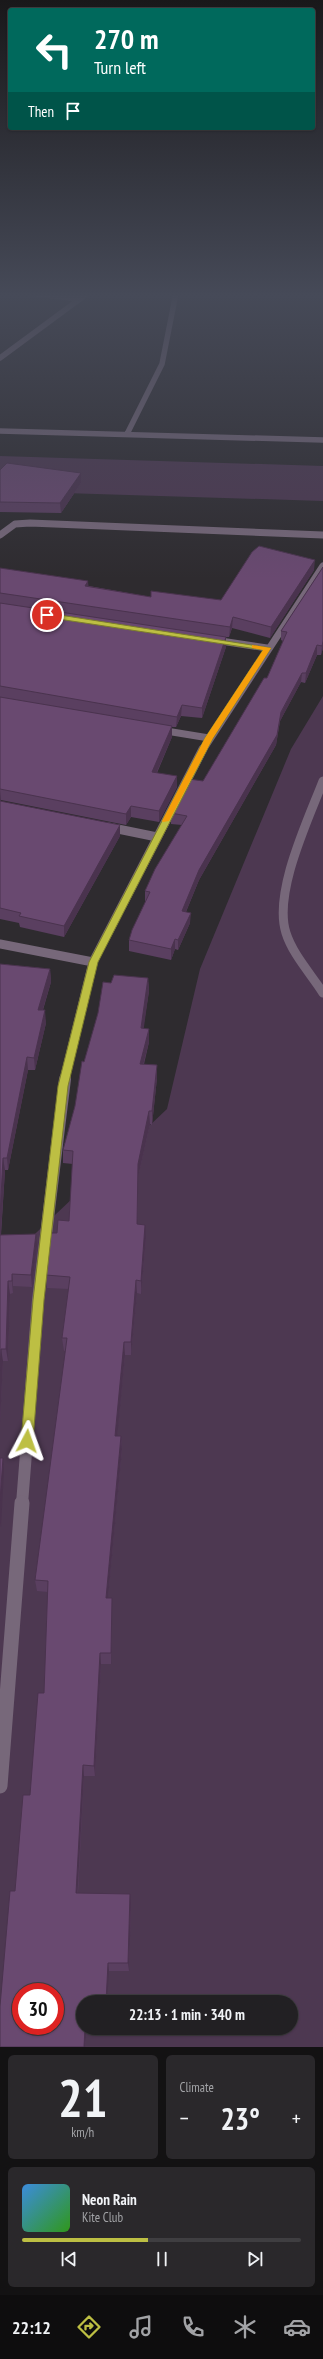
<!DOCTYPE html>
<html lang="en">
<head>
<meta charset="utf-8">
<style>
  :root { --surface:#222023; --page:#2a282b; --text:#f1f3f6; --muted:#a2a3a6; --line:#3f3e41; --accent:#bdbf43 }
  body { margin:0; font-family:"PT Sans Narrow",sans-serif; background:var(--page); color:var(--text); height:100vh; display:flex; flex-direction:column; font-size:15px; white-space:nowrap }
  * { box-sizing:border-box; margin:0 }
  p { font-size:13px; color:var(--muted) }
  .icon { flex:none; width:22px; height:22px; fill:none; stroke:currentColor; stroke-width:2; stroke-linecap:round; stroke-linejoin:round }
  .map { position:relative; height:2047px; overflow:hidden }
  .side { display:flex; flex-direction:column; gap:8px; padding:8px; background:#131213; flex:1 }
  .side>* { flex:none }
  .guide { position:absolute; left:8px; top:8px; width:307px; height:122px; border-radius:4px; box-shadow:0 1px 3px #0004,0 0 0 1px var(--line); background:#00695c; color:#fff; overflow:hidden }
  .speed { position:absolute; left:12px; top:1983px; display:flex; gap:8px; font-size:20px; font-weight:700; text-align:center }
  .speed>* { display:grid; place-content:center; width:52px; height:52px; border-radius:50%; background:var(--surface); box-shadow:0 1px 3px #0004,0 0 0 1px var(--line); line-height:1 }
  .speed .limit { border:6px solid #d22; background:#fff; color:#111 }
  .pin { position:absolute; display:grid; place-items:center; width:34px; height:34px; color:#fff; margin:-17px; border:2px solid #fff; border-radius:50%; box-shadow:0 1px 4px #0007 }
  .me { position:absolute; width:44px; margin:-22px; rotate:4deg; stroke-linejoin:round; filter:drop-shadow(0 0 3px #0008) }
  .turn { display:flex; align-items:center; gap:14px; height:84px; padding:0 20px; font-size:18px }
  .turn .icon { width:52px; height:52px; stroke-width:2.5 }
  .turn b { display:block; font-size:28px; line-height:34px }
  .then { display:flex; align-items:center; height:38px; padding:0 20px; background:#0003; gap:8px; font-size:15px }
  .big { font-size:30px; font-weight:600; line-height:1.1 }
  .side .tile { flex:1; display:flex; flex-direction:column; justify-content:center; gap:6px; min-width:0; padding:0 14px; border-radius:6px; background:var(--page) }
  .side .dial { align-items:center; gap:0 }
  .dial b { font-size:52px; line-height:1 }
  .song { display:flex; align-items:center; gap:12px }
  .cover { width:48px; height:48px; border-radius:6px; background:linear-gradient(135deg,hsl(210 70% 55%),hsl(110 70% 35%)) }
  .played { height:4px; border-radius:2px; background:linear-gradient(90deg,var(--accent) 45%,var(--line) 45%) }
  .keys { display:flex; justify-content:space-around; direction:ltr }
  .heat { display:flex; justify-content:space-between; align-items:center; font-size:22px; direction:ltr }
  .side .tiles { flex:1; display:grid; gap:8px; grid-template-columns:1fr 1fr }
  .tile:last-child { grid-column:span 2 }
  .trip { position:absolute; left:76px; top:1995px; width:222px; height:40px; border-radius:20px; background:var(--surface); box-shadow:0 1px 3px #0004,0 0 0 1px var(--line); font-weight:600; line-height:40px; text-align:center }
  .menu { display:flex; height:64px; justify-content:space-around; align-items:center; background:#0e0d0e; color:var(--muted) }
  .menu .icon { width:28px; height:28px }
  .menu .on { color:var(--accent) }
  .menu b { font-size:18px; color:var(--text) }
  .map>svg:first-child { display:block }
</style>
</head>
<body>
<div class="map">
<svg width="323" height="2047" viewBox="0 0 323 2047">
  <rect width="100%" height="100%" fill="#2e2b2f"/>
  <path fill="#4d3851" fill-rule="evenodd" d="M0,456L323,466V501L0,491Z
    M323,696V2047H0V1267L167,1109L200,969L291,749ZM21,1992H55V2026H21ZM83,2002H291V2028H83Z"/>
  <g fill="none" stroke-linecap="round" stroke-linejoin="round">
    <path stroke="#77687a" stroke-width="5.5" d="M28,293L79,299
      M0,358L88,293
      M0,431L323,440
      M127,434L162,364L176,293"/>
    <path stroke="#77687a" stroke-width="7" d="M0,535L15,524L30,523L323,535
      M214,640L267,648
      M160,730L209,738
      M203,750L323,566"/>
    <path stroke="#77687a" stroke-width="9" d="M323,781C308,820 273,893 286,933C293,955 311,974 323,993
      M108,827L157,837
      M0,944L93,962
      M64,1080L93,962L203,749"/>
    <path stroke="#77687a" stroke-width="12" d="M22,1504L38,1300L65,1079"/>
    <path stroke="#77687a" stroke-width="15" d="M0,1786L22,1503"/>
  </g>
  <path fill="#5a3f60" d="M0,470L81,483L61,513L0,512Z
    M323,567V648L321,655H317L305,683L301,682L280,721L276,745L199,880L186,912L190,923L178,950L175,949L171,960L129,951V940L146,902L145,901V891L182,825L171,824V813L203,781L267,678L283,641L281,640V631Z
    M0,568L89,586L151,597L221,600L314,570L270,638L232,628L229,637H226V647L202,718L181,716L176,727H172V737L157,773L177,787L159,822L131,817L126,825L1,800L0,801Z
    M0,801L120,836L64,937L20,927L19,923L0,919Z
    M0,964L50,969L51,982L43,1010L46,1023L35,1070H28L8,1170H5L1,1235L37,1246L32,1287L13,1286V1293L10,1294L8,1361H3L0,1422Z
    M148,978L149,991L143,1029H149V1042L144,1064L157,1065V1078L152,1125L150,1124L138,1177L137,1224L146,1238L141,1294L137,1293L131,1355H125L117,1436H121L122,1449L108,1598H112V1609L111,1664H101L95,1776H84L78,1893L131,1903L129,1971H109L83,2002V2028H106V2030L87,2029L85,2047H0L15,1891L30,1795L44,1693L48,1592L37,1591L35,1580L66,1351H64L62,1338L69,1289L47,1288L46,1275L57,1233L69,1221L73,1164L63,1163V1150L75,1106L84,1062L111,983Z"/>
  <path fill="#4a334e" d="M81,473V483L61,513L60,503Z
    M315,560L314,570L270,638L271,627Z
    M88,581L89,591L85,586Z
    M233,617L232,628L229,637L230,627Z
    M226,637V647L202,718V708Z
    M323,641V648L321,655L322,646Z
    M317,645V655L305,683L306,673Z
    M302,673L301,682L280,721L276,745L199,880L182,921V911L199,870Z
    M182,705L181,716L176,727L177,717Z
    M172,726V737L152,783V772Z
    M177,776V787L159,822V811Z
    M0,789L1,800L0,801Z
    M131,806V817L126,825V814Z
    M120,825V836L64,937V926Z
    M191,913L190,923L178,950V940Z
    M175,939V949L171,960V949Z
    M50,969L51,982L39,1022L38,1010Z
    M148,978L149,991L142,1041L141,1028Z
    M45,1010L46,1023L35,1070L34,1058Z
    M149,1029V1042L140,1077V1064Z
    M27,1057L28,1070L8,1170L7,1158Z
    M157,1065V1078L152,1125V1111Z
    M149,1111L150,1124L138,1177L137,1237L138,1164Z
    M3,1158L5,1170L0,1247V1216Z
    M145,1225L146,1238L141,1294V1281Z
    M36,1234L37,1246L32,1287L31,1275Z
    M12,1274L13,1286V1293L12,1281Z
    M136,1280L137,1293L131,1355V1342Z
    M8,1281L10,1294L8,1361L6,1349Z
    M124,1342L125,1355L116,1449L115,1436Z
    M1,1349L3,1361L0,1422V1371Z
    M121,1436L122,1449L107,1609L106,1598Z
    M3,1458L4,1470L1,1527L0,1522V1501Z
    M112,1598V1609L111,1664V1653Z
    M100,1653L101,1664L95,1776L94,1766Z
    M83,1765L84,1776L77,1902L76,1893Z
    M130,1894L131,1903L129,1971L128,1963Z
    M108,1963L109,1971L107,2002H106Z
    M85,2028H87L85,2047H84Z"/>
  <path fill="#694970" stroke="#4a334e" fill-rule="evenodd" d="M7,463L81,473L60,503L0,502V470Z
    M259,546L315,560L271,627L233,617L230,627L0,593V568L88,581L85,586L151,597V591L221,600L252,552Z
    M323,567V641L322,646L317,645L306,673H302L281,712L277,735L199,870L182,911L191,913L178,940L175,939L171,949L129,940L132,930L150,892L145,891L155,869L187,816L171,813L189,779L203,781L264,678H267L287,632L281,631Z
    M0,603L226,637L202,708L182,705L177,717L0,686Z
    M0,697L172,726L152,772L177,776L159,811L131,806L126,814L0,789Z
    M0,801L120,825L64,926L19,916L21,913L0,908Z
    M0,964L50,969L38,1010H45L34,1058L27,1057L7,1158H3L0,1216Z
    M114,975L148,978L141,1028L149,1029L140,1064L157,1065L152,1111H149L138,1164L137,1224L145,1225L141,1281L136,1280L131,1342H124L115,1436H121L106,1598H112L111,1653H100L94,1766L83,1765L76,1893L130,1894L128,1963H108L106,2002H83V2028H85L84,2047H0V2006L10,1891H15L23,1795H30L38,1693H44L48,1581L35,1580L67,1338H62L70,1277L46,1275L51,1233H57L58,1220L69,1221L73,1151L63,1150L75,1106L82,1061L84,1062L98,1013L103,982L111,983ZM21,1992H55V2026H21Z
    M36,1234L31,1275L12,1274V1281H8L6,1349H1L0,1371V1235Z
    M0,1458H3L0,1501Z"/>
  <linearGradient id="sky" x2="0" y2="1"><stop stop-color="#19181a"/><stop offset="0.51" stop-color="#464a58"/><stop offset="1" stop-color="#464a58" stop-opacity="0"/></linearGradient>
  <rect width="323" height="579" fill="url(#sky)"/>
  <path fill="#bdbf43" stroke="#7b7c2c" d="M47,613L271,648L213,738L98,962L68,1086L44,1300L33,1441L27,1446L21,1441L33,1300L58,1086L89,962L205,738L263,650L45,617Z"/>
  <path fill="#f59e0b" d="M252,645L271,648L213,738L169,821L163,822L162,821L205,738L263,650L252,648Z"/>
</svg>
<div class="speed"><div class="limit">30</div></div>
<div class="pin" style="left:47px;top:615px;background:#d93025"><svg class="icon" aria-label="arrive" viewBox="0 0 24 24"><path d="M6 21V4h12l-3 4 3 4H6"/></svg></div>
<svg class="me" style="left:27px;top:1441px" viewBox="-20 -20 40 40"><path d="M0-17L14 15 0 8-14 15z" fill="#bdbf43" stroke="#fff" stroke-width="4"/></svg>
<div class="trip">22:13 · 1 min · 340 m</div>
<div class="guide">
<div class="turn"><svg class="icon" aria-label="left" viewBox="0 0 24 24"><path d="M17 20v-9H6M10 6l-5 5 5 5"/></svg><div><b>270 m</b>Turn left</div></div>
<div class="then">Then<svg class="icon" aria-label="arrive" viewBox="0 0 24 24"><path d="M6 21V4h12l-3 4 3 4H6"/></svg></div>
</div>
</div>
<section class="side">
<div class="tiles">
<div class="tile dial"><b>21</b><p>km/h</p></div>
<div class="tile"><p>Climate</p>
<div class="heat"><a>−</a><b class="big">23°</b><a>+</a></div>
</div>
<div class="tile">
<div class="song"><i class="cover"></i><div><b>Neon Rain</b><p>Kite Club</p></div></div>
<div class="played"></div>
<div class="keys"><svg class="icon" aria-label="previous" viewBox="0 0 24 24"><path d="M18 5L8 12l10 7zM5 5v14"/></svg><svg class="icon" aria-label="pause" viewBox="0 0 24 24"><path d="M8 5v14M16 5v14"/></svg><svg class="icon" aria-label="next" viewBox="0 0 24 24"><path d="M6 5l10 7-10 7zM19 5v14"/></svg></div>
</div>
</div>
</section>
<nav class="menu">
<b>22:12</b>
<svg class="icon on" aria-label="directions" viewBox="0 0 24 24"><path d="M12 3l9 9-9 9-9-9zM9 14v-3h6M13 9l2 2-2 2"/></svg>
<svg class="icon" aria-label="music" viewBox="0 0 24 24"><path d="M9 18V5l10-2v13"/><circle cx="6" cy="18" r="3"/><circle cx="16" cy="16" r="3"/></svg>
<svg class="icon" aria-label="phone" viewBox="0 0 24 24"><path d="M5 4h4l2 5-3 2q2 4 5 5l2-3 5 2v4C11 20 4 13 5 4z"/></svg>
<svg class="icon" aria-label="climate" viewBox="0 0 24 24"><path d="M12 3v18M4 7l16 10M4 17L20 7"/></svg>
<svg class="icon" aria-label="car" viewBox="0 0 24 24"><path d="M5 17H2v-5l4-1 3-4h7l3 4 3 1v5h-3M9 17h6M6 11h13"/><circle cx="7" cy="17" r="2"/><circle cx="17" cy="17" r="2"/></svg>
</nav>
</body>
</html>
